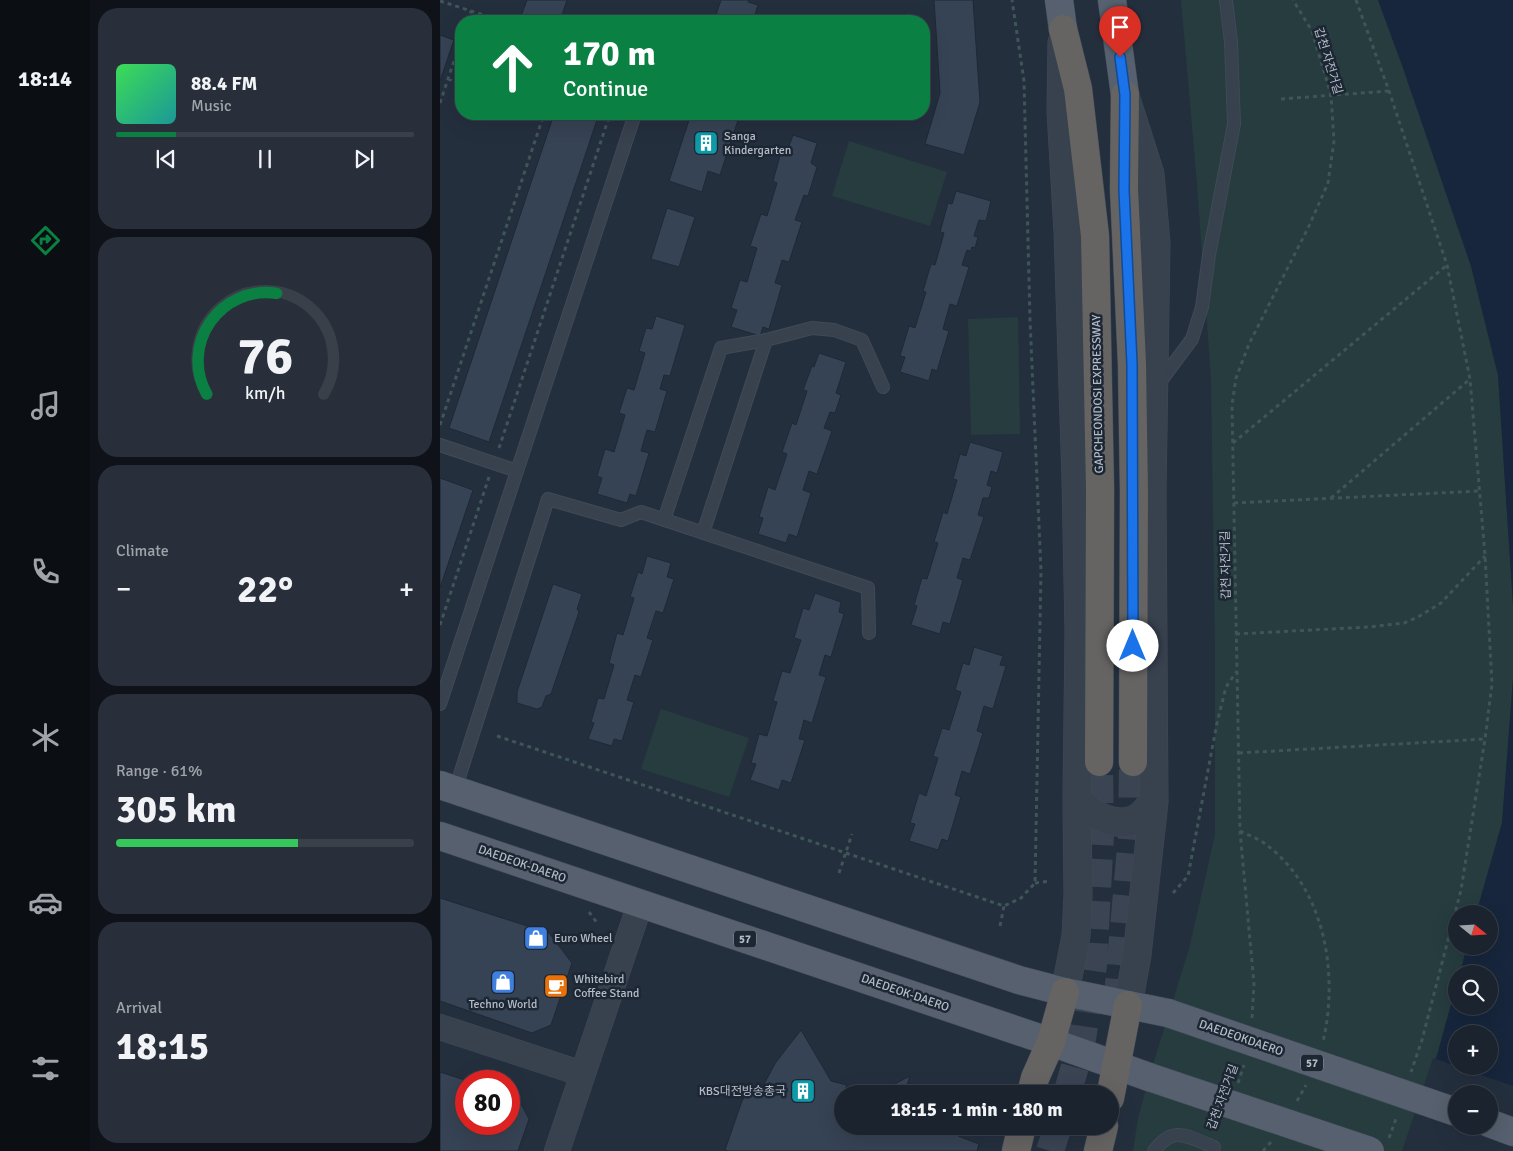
<!DOCTYPE html>
<html lang="en">
<head>
<meta charset="utf-8">
<style>
  :root { --surface:#1b232e; --page:#282f3a; --text:#f1f3f6; --muted:#a0a4aa; --line:#39404a; --accent:#0b8043 }
  body { margin:0; font-family:Signika,"Noto Sans KR",sans-serif; background:var(--page); color:var(--text); height:100vh; display:flex; flex-direction:column; font-size:19px; white-space:nowrap }
  * { box-sizing:border-box; margin:0 }
  p { font-size:16px; color:var(--muted) }
  .icon { flex:none; width:28px; height:28px; fill:none; stroke:currentColor; stroke-width:2; stroke-linecap:round; stroke-linejoin:round }
  .map { position:relative; flex:1; overflow:hidden }
  .panel { display:flex; flex-direction:column; gap:8px; padding:8px; background:#0f1319; width:350px }
  .panel>* { flex:none }
  .top-card { position:absolute; left:15px; top:15px; width:475px; height:105px; border-radius:20px; box-shadow:0 5px 20px #0002,0 0 0 1px var(--line); background:#0b8043; color:#fff; overflow:hidden }
  .needle { width:32px; rotate:108deg }
  .fabs { position:absolute; left:1008px; top:905px; display:grid; gap:10px }
  .fabs a { display:grid; place-items:center; width:50px; height:50px; border-radius:50%; background:var(--surface); box-shadow:0 5px 20px #0002,0 0 0 1px var(--line); font-size:25px }
  .speed { position:absolute; left:15px; top:1070px; display:flex; gap:10px; font-size:25px; font-weight:700; text-align:center }
  .speed>* { display:grid; place-content:center; width:65px; height:65px; border-radius:50%; background:var(--surface); box-shadow:0 5px 20px #0002,0 0 0 1px var(--line); line-height:1 }
  .speed .limit { border:8px solid #d22; background:#fff; color:#111 }
  .pin { position:absolute; display:grid; place-items:center; width:42px; height:42px; color:#fff; margin:-51px -21px; border-radius:50% 50% 50% 0; rotate:-45deg; box-shadow:0 0 5px #0007 }
  .pin .icon { rotate:45deg }
  .me { position:absolute; width:55px; margin:-28px; rotate:0deg; stroke-linejoin:round; filter:drop-shadow(0 0 4px #0008) }
  .turn { display:flex; align-items:center; gap:18px; height:105px; padding:0 25px; font-size:22px }
  .turn .icon { width:65px; height:65px; stroke-width:2.5 }
  .turn b { display:block; font-size:35px; line-height:42px }
  .big { font-size:38px; font-weight:700; line-height:1.1 }
  .panel .widget { flex:1; display:flex; flex-direction:column; justify-content:center; gap:8px; min-width:0; padding:0 18px; border-radius:20px; background:var(--page) }
  .panel .dial { align-items:center; gap:0 }
  .dial svg { height:130px; overflow:visible; fill:none; stroke:var(--line); stroke-width:7; stroke-linecap:round; text-anchor:middle }
  .dial text { fill:var(--text); stroke:none }
  .song { display:flex; align-items:center; gap:15px }
  .cover { width:60px; height:60px; border-radius:8px; background:linear-gradient(135deg,hsl(130 70% 55%),hsl(180 70% 35%)) }
  .played { height:5px; border-radius:2px; background:linear-gradient(90deg,var(--accent) 20%,var(--line) 20%) }
  .keys { display:flex; justify-content:space-around; direction:ltr }
  .heat { display:flex; justify-content:space-between; align-items:center; font-size:28px; direction:ltr }
  .charge { height:8px; border-radius:4px; background:linear-gradient(90deg,#34c759 61%,var(--line) 0) }
  .trip { position:absolute; left:394px; top:1085px; width:285px; height:50px; border-radius:25px; background:var(--surface); box-shadow:0 5px 20px #0002,0 0 0 1px var(--line); font-weight:700; line-height:50px; text-align:center }
  main { display:flex; flex:1; min-height:0 }
  .menu { display:flex; flex-direction:column; width:90px; justify-content:space-around; align-items:center; background:#0b0e12; color:var(--muted) }
  .menu .icon { width:35px; height:35px }
  .menu .on { color:var(--accent) }
  .menu b { font-size:22px; color:var(--text) }
  .map>svg:first-child { display:block }
</style>
</head>
<body>
<main>
<nav class="menu">
<b>18:14</b>
<svg class="icon on" aria-label="directions" viewBox="0 0 24 24"><path d="M12 3l9 9-9 9-9-9zM9 14v-3h6M13 9l2 2-2 2"/></svg>
<svg class="icon" aria-label="music" viewBox="0 0 24 24"><path d="M9 18V5l10-2v13"/><circle cx="6" cy="18" r="3"/><circle cx="16" cy="16" r="3"/></svg>
<svg class="icon" aria-label="phone" viewBox="0 0 24 24"><path d="M5 4h4l2 5-3 2q2 4 5 5l2-3 5 2v4C11 20 4 13 5 4z"/></svg>
<svg class="icon" aria-label="climate" viewBox="0 0 24 24"><path d="M12 3v18M4 7l16 10M4 17L20 7"/></svg>
<svg class="icon" aria-label="car" viewBox="0 0 24 24"><path d="M5 17H2v-5l4-1 3-4h7l3 4 3 1v5h-3M9 17h6M6 11h13"/><circle cx="7" cy="17" r="2"/><circle cx="17" cy="17" r="2"/></svg>
<svg class="icon" aria-label="filters" viewBox="0 0 24 24"><path d="M4 7h16M4 17h16"/><circle cx="9" cy="7" r="2"/><circle cx="15" cy="17" r="2"/></svg>
</nav>
<section class="panel">
<div class="widget">
<div class="song"><i class="cover"></i><div><b>88.4 FM</b><p>Music</p></div></div>
<div class="played"></div>
<div class="keys"><svg class="icon" aria-label="previous" viewBox="0 0 24 24"><path d="M18 5L8 12l10 7zM5 5v14"/></svg><svg class="icon" aria-label="pause" viewBox="0 0 24 24"><path d="M8 5v14M16 5v14"/></svg><svg class="icon" aria-label="next" viewBox="0 0 24 24"><path d="M6 5l10 7-10 7zM19 5v14"/></svg></div>
</div>
<div class="widget dial"><svg viewBox="0 0 100 80">
<path d="M14 69A42 42 0 1 1 86 69"/>
<path d="M14 69A42 42 0 0 1 57 7" stroke="#0b8043"/>
<text x="50" y="56" font-size="32" font-weight="700">76</text>
<text x="50" y="72" font-size="11">km/h</text>
</svg></div>
<div class="widget"><p>Climate</p>
<div class="heat"><a>−</a><b class="big">22°</b><a>+</a></div>
</div>
<div class="widget"><p>Range · 61%</p><b class="big">305 km</b><div class="charge"></div></div>
<div class="widget"><p>Arrival</p><b class="big">18:15</b></div>
</section>
<div class="map">
<svg width="1073" height="1151" viewBox="0 0 1073 1151">
  <rect width="100%" height="100%" fill="#242f3e"/>
  <path fill="#263c3f" d="M741,0H938L962,65L1031,266L1058,375L1073,605V679L1062,823L1036,914H1016V946H1027L1020,974H1016V986L998,1052L965,1151H693L698,1119L709,1077L749,949L775,835V648L771,379L757,184Z
    M409,141L507,172L490,226L392,196Z
    M578,317L580,434L531,435L528,319Z
    M221,709L309,738L289,797L201,769Z"/>
  <path fill="#17263c" fill-rule="evenodd" d="M938,0H1073V605L1058,375L1031,266L962,65Z
    M1073,679V1151H965L998,1052L1016,986V1006H1049V974H1020L1027,946H1049V914H1036L1062,823ZM1016,1034H1049V1066H1016ZM1016,1094H1049V1126H1016Z"/>
  <path fill="#242f3e" fill-rule="evenodd" d="M993,1058L1073,1086V1151H962ZM1016,1094H1049V1126H1016Z"/>
  <path fill="#364354" stroke="#1f2835" d="M87,0H127L120,21H86L80,19Z
    M281,0H309L308,2L318,5L313,21H274Z
    M494,0H533L540,102L524,155L485,144L500,93Z
    M0,35L14,40L0,81Z
    M114,114H159L49,442L9,428Z
    M251,114H300L280,175L268,171L262,192L229,181Z
    M353,135L377,143L371,163L377,167L368,196L364,195L355,220L362,222L349,262L342,260L335,283L342,285L329,329L323,327L320,336L291,327L297,310L291,308L300,280L307,282L317,248L310,246L321,214L327,216L337,183L333,181L341,152L346,154Z
    M516,191L551,201L546,221L539,220L534,236L538,237L535,248L532,247L531,251L527,250L522,265L529,267L517,306L510,304L503,329L509,331L497,371L492,369L489,381L460,372L465,357L460,356L469,326L475,328L486,292L483,291L491,264L495,265L504,233L500,232L508,203L512,204Z
    M227,208L255,217L239,267L211,259Z
    M216,316L245,325L230,376L224,375L220,389L227,391L215,432L207,430L201,451L209,453L196,496L190,494L187,503L157,494L162,478L157,476L165,449L174,452L185,415L179,413L187,388L194,390L205,353L199,351L206,328L212,329Z
    M379,353L406,362L396,393L401,395L395,413L390,412L384,428L392,431L377,474L369,471L363,490L371,493L357,537L349,534L346,543L318,534L323,518L319,517L328,487L335,490L347,454L342,452L352,423L356,425L367,391L363,390L372,366L374,367Z
    M530,442L563,452L557,473L551,471L547,485L552,487L549,498H543L538,515L544,517L530,560L523,558L517,578L523,580L510,624L503,622L500,634L471,625L477,606L474,605L482,578L487,579L498,543L494,542L503,512L507,514L517,480L513,479L520,454L526,456Z
    M0,478L33,490L0,588Z
    M207,556L231,563L227,577L234,579L223,613L216,611L207,638L213,640L201,677L195,675L187,700L194,702L182,741L174,739L172,746L148,739L154,723L151,722L158,698L164,699L174,665L169,663L177,633L183,635L194,598L190,597L198,572L202,574Z
    M113,584L142,594L137,609L139,612L111,694L106,696L102,707L97,709L77,703V692Z
    M375,593L401,602L399,612L404,614L391,657L385,655L379,675L386,677L372,723L364,720L359,739L365,740L351,783L342,780L339,790L310,780L316,764L311,763L319,734L327,736L337,702L333,701L342,671L350,673L361,640L354,638L363,608L369,610Z
    M534,647L563,656L560,665L566,666L553,709L544,706L537,731L543,733L530,774L522,771L515,795L521,797L508,841L502,839L498,850L469,841L475,824L470,823L479,793L486,796L498,758L493,756L502,728L509,730L521,692L515,690L523,663L529,665Z
    M0,898L109,933L132,963L111,1025L92,1033L0,1001Z
    M361,1030L391,1081L407,1085L405,1090L415,1094H402V1126H518V1136L539,1144L537,1151H288L285,1150L302,1101L308,1091L318,1095L336,1062Z
    M0,1072L28,1081H26V1124H69V1095L78,1098L89,1119L78,1151H0Z
    M470,1076L464,1094H442L449,1087Z"/>
  <g fill="none" stroke-linecap="round" stroke-linejoin="round">
    <path stroke="#3a4453" stroke-width="28" stroke-dasharray="28 14" stroke-linecap="butt" d="M677,1007L692,836L693,762
      M627,1094L641,1046L653,965L660,835L659,762
      M610,1151L618,1126"/>
    <defs>
      <path id="service" d="M326,340L372,328L394,330L422,340L443,387
        M717,386L752,339L762,307L769,255L794,124L791,42L786,0
        M0,445L77,471
        M224,520L281,348L326,340L263,533
        M0,704L195,114
        M15,790L108,499L181,520L201,512L428,588L429,633
        M714,1151C734,1124 748,1137 774,1147"/>
      <path id="minor" d="M0,1027L143,1074
        M117,1151L200,904"/>
      <path id="tertiary" d="M622,43L621,111L628,232L636,479L639,631L637,799L638,895L636,936L625,992
        M687,102L710,174L716,243L712,492L714,802L697,955L688,1005
        M637,799C651,815 679,831 700,816C705,812 709,806 714,802"/>
      <path id="primary" d="M619,0L623,29
        M672,0L685,95
        M0,785L579,980L625,992L728,1013
        M0,836L611,1042L709,1077
        M1049,1123L1073,1132"/>
      <path id="trunk" d="M623,29L638,89L655,236L660,489L659,762
        M685,95L684,189L692,364L694,492L693,762
        M591,1094L595,1078L611,1042L625,992
        M670,1098L688,1005
        M576,1151L582,1126
        M658,1151L664,1126"/>
    </defs>
    <use href="#service" stroke="#414a57" stroke-width="14"/>
    <use href="#minor" stroke="#414a57" stroke-width="26"/>
    <use href="#tertiary" stroke="#414a57" stroke-width="29"/>
    <use href="#primary" stroke="#414a57" stroke-width="29"/>
    <use href="#trunk" stroke="#434c59" stroke-width="29"/>
    <path stroke="#3f5557" stroke-width="3" stroke-dasharray="4 4" stroke-linecap="butt" d="M916,0L949,91L1007,265L1030,379L1045,555L1052,684L1045,739L1021,890L982,1040L971,1072
      M0,1L62,21
      M28,21L31,11
      M8,79L21,84
      M841,99L949,91
      M0,103L21,40
      M0,425L104,114
      M793,443L1007,265
      M59,448L170,114
      M891,498L1030,379
      M794,503L1040,491
      M0,625L49,477
      M796,634L929,627L964,623L978,617L1001,603L1045,556
      M57,736L564,906L581,898L595,883L601,571L590,320L584,81L572,0
      M799,753L1045,739
      M800,831C808,835 817,838 824,843C885,887 899,973 883,1042
      M399,873L412,834
      M595,883L611,881
      M733,893L748,876L777,723L786,687L797,671
      M149,912L157,923
      M560,926L564,906
      M812,1018L814,984L800,831L792,405L796,378L809,344L869,226L888,183L894,141L891,95L872,31L853,0
      M798,1083L804,1065
      M857,1101L866,1085
      M949,1138L957,1116
      M823,1151L831,1142"/>
    <use href="#service" stroke="#38414e" stroke-width="12"/>
    <use href="#minor" stroke="#38414e" stroke-width="25"/>
    <use href="#tertiary" stroke="#38414e" stroke-width="28"/>
    <use href="#primary" stroke="#56606e" stroke-width="28"/>
    <use href="#trunk" stroke="#656462" stroke-width="28"/>
    <defs>
      <path id="primary-bridge" d="M728,1013L1016,1112
        M709,1077L930,1151"/>
    </defs>
    <use href="#primary-bridge" stroke="#414a57" stroke-width="29" stroke-linecap="butt"/>
    <use href="#primary-bridge" stroke="#56606e" stroke-width="28"/>
  </g>
  <g fill="none" stroke-linecap="round" stroke-linejoin="round">
    <defs>
      <path id="route" d="M680,57L685,95L684,190L692,364L693,646"/>
    </defs>
    <use href="#route" stroke="#114b97" stroke-width="12"/>
    <use href="#route" stroke="#1a73e8" stroke-width="9"/>
  </g>
  <defs>
    <symbol id="building-square" viewBox="-11 -11 22 22"><rect x="-9" y="-9" width="18" height="18" rx="4" fill="#0f9aa8" stroke="#1d2633"/><path d="M-4-6H4V6H1V3H-1V6H-4ZM-2.5-4.3h1.7v1.8h-1.7ZM.8-4.3h1.7v1.8H.8ZM-2.5-1h1.7V.8h-1.7ZM.8-1h1.7V.8H.8Z" fill="#fff"/></symbol>
    <symbol id="shop-square" viewBox="-11 -11 22 22"><rect x="-9" y="-9" width="18" height="18" rx="4" fill="#3f7fe0" stroke="#1d2633"/><path d="M-5-2.5h2.3a2.7 3.5 0 0 1 5.4 0H5L5.5 6h-11ZM-1.5-2.5h3a1.5 2.3 0 0 0-3 0Z" fill="#fff"/></symbol>
    <symbol id="cafe-square" viewBox="-11 -11 22 22"><rect x="-9" y="-9" width="18" height="18" rx="4" fill="#e8710a" stroke="#1d2633"/><path d="M-5.5-4.5H6V0H3Q3 3.5 0 3.5H-2.5Q-5.5 3.5-5.5 0ZM3-3.2v2h1.7v-2ZM-6 4.5H4V6H-6Z" fill="#fff"/></symbol>
  </defs>
  <g fill-rule="evenodd">
    <use href="#building-square" x="252" y="129" width="28" height="28"/>
    <use href="#shop-square" x="82" y="924" width="28" height="28"/>
    <use href="#shop-square" x="49" y="968" width="28" height="28"/>
    <use href="#cafe-square" x="102" y="972" width="28" height="28"/>
    <use href="#building-square" x="349" y="1077" width="28" height="28"/>
  </g>
  <g text-anchor="middle" dominant-baseline="central" stroke-width="5" stroke-linejoin="round" paint-order="stroke">
    <g fill="#1d2633" stroke="#878f9c" stroke-width="1">
      <rect x="294" y="930.5" width="22" height="17" rx="4"/>
      <rect x="861" y="1054.5" width="22" height="17" rx="4"/>
    </g>
    <g font-size="11" font-weight="bold" fill="#b4bcc9">
      <text x="305" y="939">57</text>
      <text x="872" y="1063">57</text>
    </g>
    <g font-size="12" fill="#b4bcc9" stroke="#1d2633">
      <text transform="translate(888 61) rotate(73)">갑천 자전거길</text>
      <text transform="translate(658 394) rotate(-91)">GAPCHEONDOSI EXPRESSWAY</text>
      <text transform="translate(786 565) rotate(-91)">갑천 자전거길</text>
      <text transform="translate(82 864) rotate(19)">DAEDEOK-DAERO</text>
      <text transform="translate(465 993) rotate(19)">DAEDEOK-DAERO</text>
      <text transform="translate(801 1038) rotate(19)">DAEDEOKDAERO</text>
      <text transform="translate(783 1097) rotate(-70)">갑천 자전거길</text>
    </g>
    <g font-size="12" fill="#b4bcc9" stroke="#1d2633" text-anchor="start">
      <text x="284" y="136">Sanga<tspan x="284" dy="14">Kindergarten</tspan></text>
      <text x="114" y="938">Euro Wheel</text>
      <text x="134" y="979">Whitebird<tspan x="134" dy="14">Coffee Stand</tspan></text>
      <text x="63" y="1004" text-anchor="middle">Techno World</text>
      <text x="346" y="1091" text-anchor="end">KBS대전방송총국</text>
    </g>
  </g>
</svg>
<div class="fabs">
<a><svg class="needle" viewBox="-14 -14 28 28"><path d="M0-13l5 13h-10z" fill="#e53935"/><path d="M0 13l5-13h-10z" fill="#a0a4aa"/></svg></a>
<a><svg class="icon" aria-label="search" viewBox="0 0 24 24"><circle cx="10" cy="10" r="6"/><path d="M15 15l6 6"/></svg></a>
<a>+</a>
<a>−</a>
</div>
<div class="speed"><div class="limit">80</div></div>
<div class="pin" style="left:680px;top:57px;background:#d93025"><svg class="icon" aria-label="arrive" viewBox="0 0 24 24"><path d="M6 21V4h12l-3 4 3 4H6"/></svg></div>
<svg class="me" style="left:693px;top:646px" viewBox="-20 -20 40 40"><circle r="19" fill="#fff"/><path d="M0-13L10 11 0 6-10 11z" fill="#1a73e8"/></svg>
<div class="trip">18:15 · 1 min · 180 m</div>
<div class="top-card">
<div class="turn"><svg class="icon" aria-label="ahead" viewBox="0 0 24 24"><path d="M12 20V5M6 11l6-6 6 6"/></svg><div><b>170 m</b>Continue</div></div>
</div>
</div>
</main>
</body>
</html>
